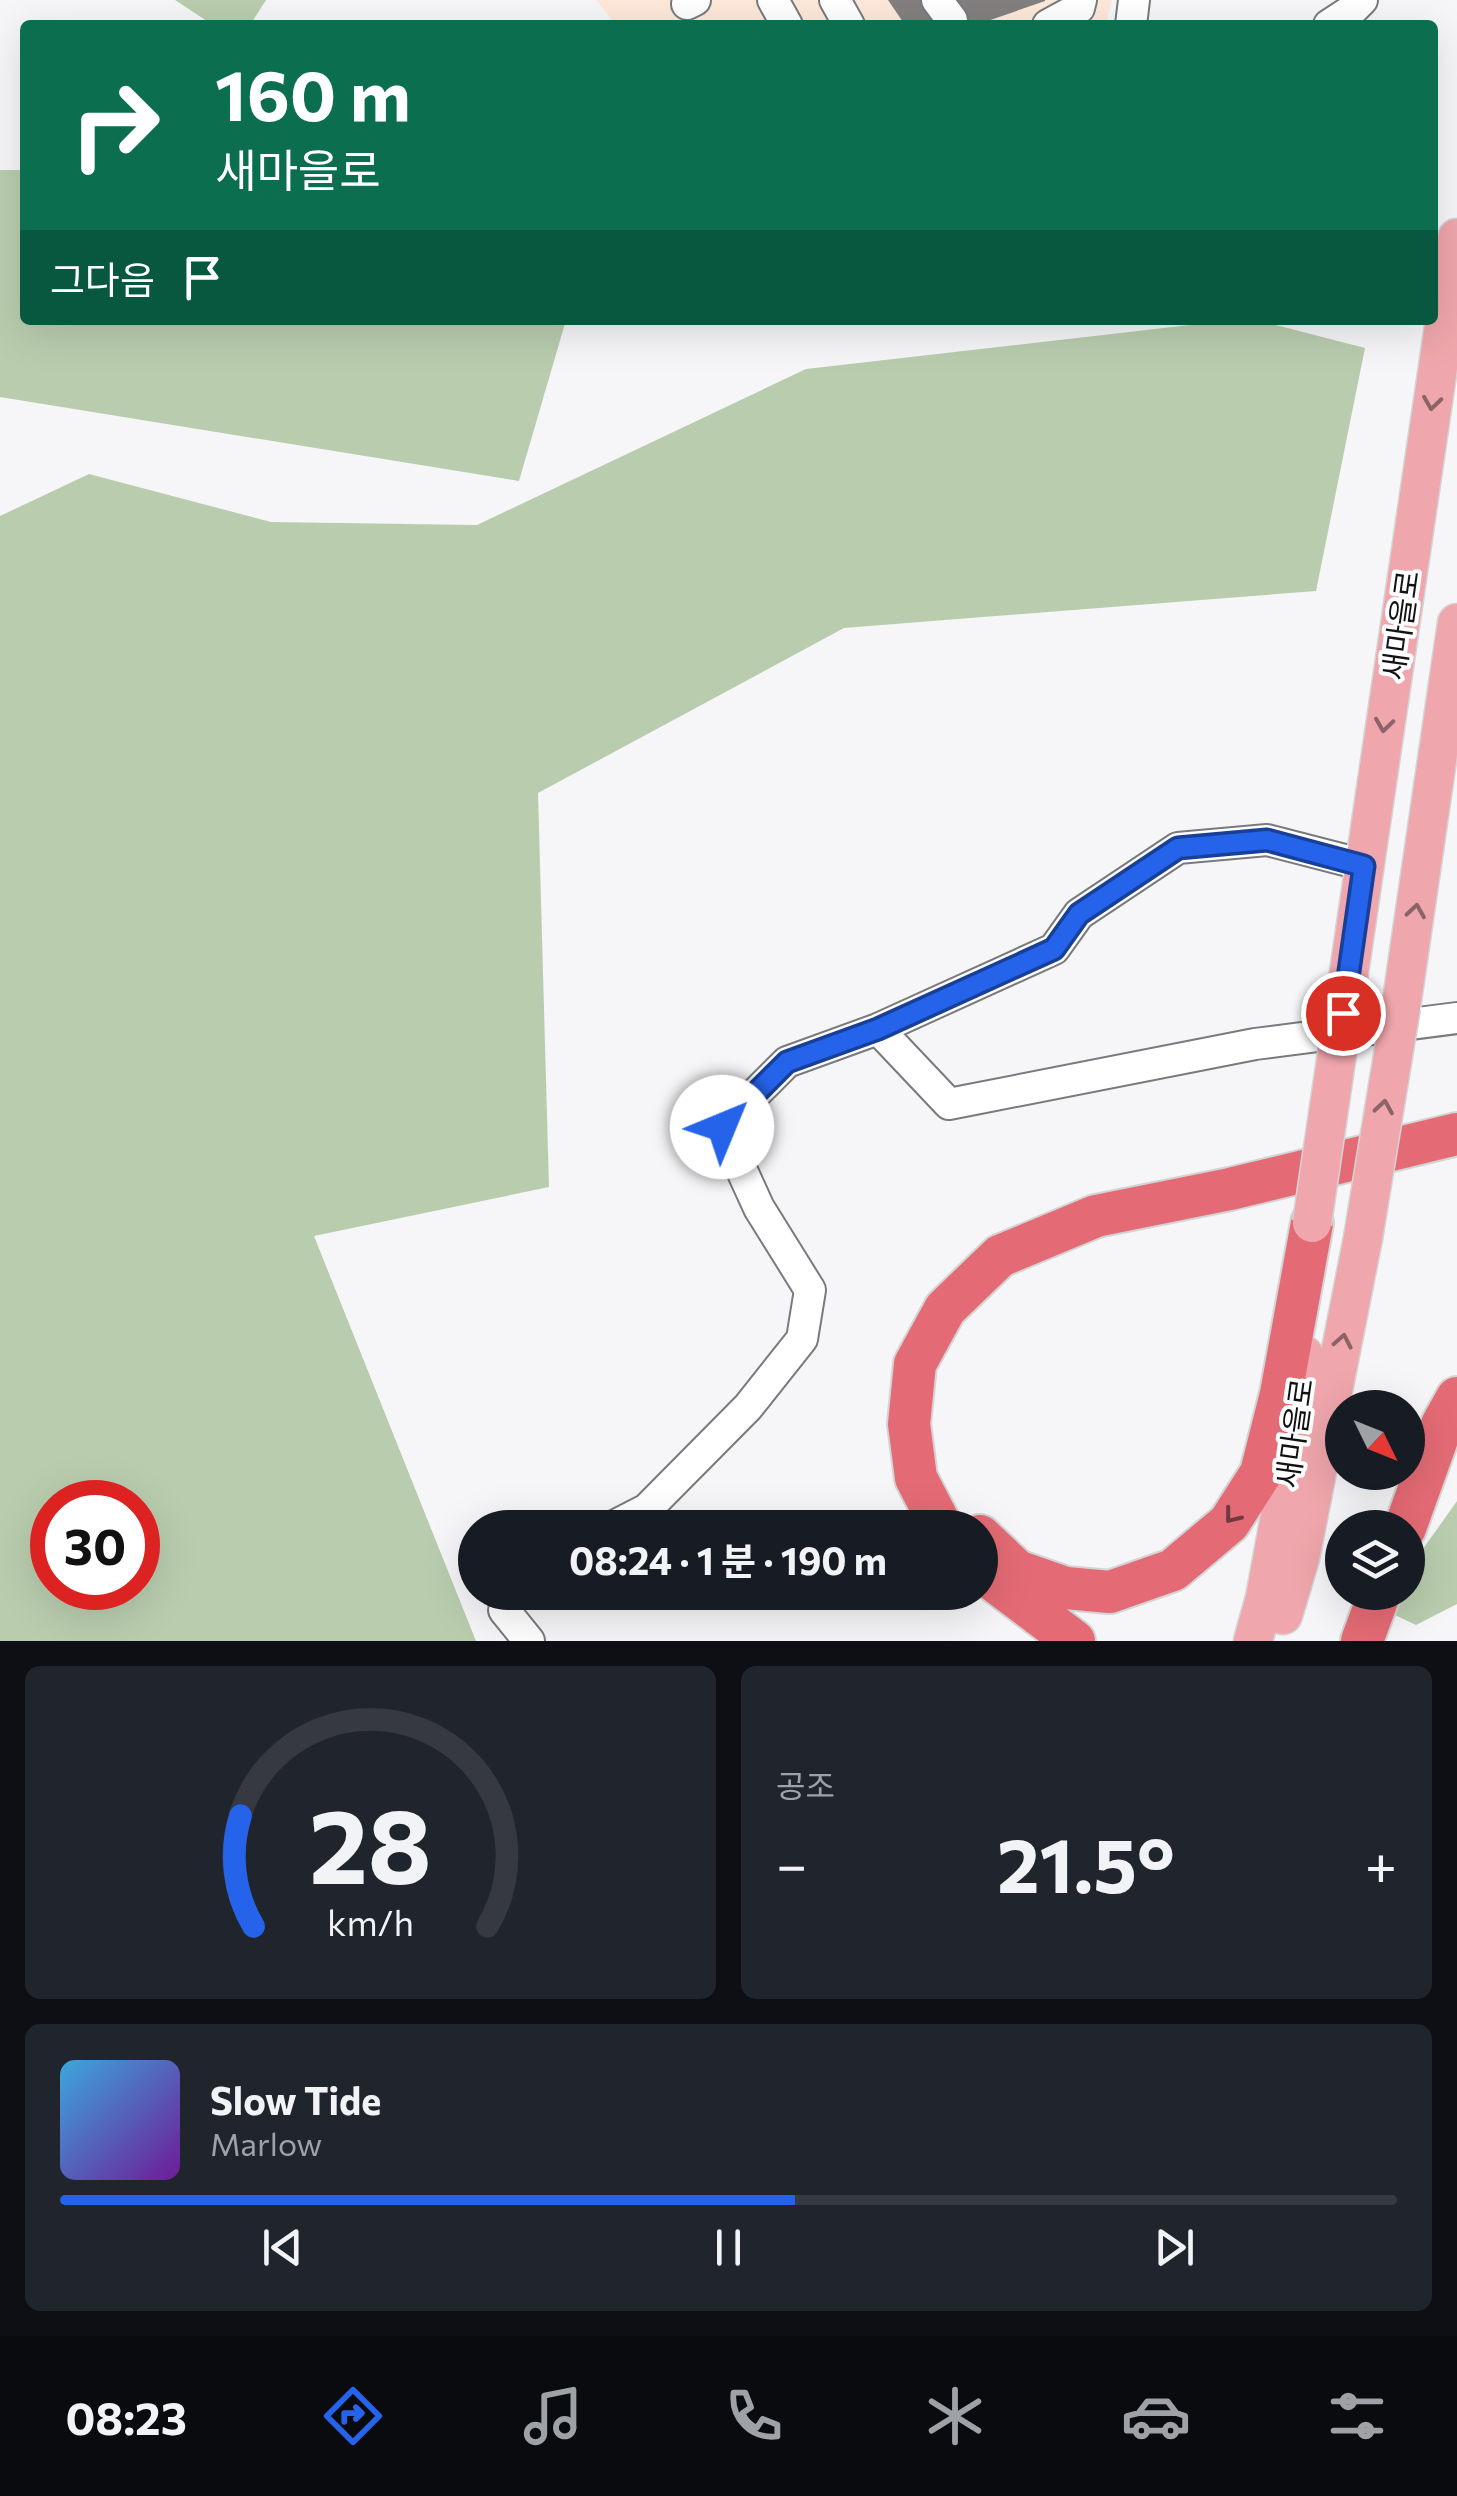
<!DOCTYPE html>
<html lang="ko">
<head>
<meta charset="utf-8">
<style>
  :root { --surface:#171b24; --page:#20242c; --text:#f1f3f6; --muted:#9ea1a6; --line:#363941; --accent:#2563eb }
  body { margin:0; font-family:Commissioner,"Noto Sans KR",sans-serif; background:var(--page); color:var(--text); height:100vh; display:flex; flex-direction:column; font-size:38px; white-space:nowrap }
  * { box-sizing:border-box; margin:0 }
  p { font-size:32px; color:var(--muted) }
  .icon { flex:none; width:55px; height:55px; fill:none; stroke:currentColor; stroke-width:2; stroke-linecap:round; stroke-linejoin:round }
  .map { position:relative; height:1641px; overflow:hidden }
  .sheet { display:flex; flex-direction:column; gap:25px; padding:25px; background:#0d0f14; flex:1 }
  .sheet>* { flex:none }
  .banner { position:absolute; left:20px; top:20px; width:1418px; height:305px; border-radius:10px; box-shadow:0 10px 40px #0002; background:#0b6e4f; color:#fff; overflow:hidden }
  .needle { width:65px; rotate:133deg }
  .buttons { position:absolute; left:1325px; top:1390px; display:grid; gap:20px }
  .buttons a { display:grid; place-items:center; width:100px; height:100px; border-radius:50%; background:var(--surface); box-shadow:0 10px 40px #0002; font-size:50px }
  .speed { position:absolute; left:30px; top:1480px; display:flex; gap:20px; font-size:50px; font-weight:700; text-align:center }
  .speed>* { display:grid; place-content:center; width:130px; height:130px; border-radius:50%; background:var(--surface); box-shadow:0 10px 40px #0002; line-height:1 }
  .speed .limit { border:15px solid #d22; background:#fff; color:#111 }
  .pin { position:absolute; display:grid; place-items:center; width:85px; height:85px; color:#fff; margin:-42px; border:5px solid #fff; border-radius:50%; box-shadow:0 2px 10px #0007 }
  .me { position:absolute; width:110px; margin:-55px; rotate:45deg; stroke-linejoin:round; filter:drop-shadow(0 0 8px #0008) }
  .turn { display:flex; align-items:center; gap:35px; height:210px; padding:0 30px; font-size:45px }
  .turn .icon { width:130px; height:130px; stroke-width:2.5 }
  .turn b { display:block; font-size:70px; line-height:85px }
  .then { display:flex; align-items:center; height:95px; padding:0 30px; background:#0003; gap:20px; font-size:38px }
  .big { font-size:75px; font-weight:700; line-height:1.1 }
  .sheet .card { flex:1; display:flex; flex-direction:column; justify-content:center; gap:15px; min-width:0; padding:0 35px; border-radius:15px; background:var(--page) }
  .sheet .dial { align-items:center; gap:0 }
  .dial svg { height:260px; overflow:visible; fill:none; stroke:var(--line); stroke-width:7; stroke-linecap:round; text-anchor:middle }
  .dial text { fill:var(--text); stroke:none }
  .song { display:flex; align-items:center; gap:30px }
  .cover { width:120px; height:120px; border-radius:15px; background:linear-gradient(135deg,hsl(200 70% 55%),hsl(280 70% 35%)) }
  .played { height:10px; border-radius:5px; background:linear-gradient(90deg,var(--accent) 55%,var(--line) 55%) }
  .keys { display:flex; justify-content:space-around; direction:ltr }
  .heat { display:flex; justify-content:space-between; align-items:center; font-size:55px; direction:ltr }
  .sheet .tiles { flex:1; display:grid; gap:25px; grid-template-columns:1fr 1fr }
  .card:last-child { grid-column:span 2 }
  .trip { position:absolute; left:458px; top:1510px; width:540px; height:100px; border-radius:50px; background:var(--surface); box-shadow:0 10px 40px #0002; font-weight:700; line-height:100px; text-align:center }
  .dock { display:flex; height:160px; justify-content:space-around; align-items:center; background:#090b0e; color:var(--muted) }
  .dock .icon { width:70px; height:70px }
  .dock .on { color:var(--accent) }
  .dock b { font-size:45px; color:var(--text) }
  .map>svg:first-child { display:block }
</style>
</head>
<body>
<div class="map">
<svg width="1457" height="1641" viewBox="0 0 1457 1641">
  <rect width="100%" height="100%" fill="#f6f6f9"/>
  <path fill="#fde8da" d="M596,0H1112L1106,25H616Z"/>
  <path fill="#b9cdae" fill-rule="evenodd" d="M175,0H266L250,25H213Z
    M0,170H25V320H566L519,481L0,397Z
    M1233,320H1256L1365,348L1316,591L844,628L538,793L549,1187L314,1236L476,1641H0V516L89,474L271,522L477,525L806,369ZM138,1502V1588H52V1502Z
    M1457,1501V1604L1416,1625L1380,1608L1391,1593L1408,1592V1570Z"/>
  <path fill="#83807f" d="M888,0H1045V1L976,25H905Z"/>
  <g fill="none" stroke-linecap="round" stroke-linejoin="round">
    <defs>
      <path id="minor" d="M773,0L787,25
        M835,0L849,25
        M937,0L952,20
        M687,4L695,0
        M1048,25L1079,8L1081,0
        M1131,25L1134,0
        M1329,25L1352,10L1362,0
        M878,1029L1054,949L1079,914L1178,848L1267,840L1364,865
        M610,1528L647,1509L748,1407L802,1339L810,1290L759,1208L722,1127L787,1062L878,1029L949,1104L1255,1044L1457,1018
        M516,1592L504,1610L529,1641"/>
      <path id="major" d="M1401,1007L1457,623
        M1343,1013L1457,238
        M1283,1615L1300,1558L1363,1238
        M1253,1641L1265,1598L1300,1408L1304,1355"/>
      <path id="highway" d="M942,1528L916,1478L909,1424L915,1364L945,1309L1000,1256L1096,1216L1230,1189L1457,1134
        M1405,1528L1442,1425L1457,1398
        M980,1536L1017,1571L1066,1588L1110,1592L1173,1570L1229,1523L1261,1473L1281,1394L1312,1223
        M984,1573L1074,1641
        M1362,1641L1380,1592"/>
    </defs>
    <use href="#minor" stroke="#797a7d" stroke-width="34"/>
    <use href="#major" stroke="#d4d4d5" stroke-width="41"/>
    <use href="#highway" stroke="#d4d4d5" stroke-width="46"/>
    <use href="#minor" stroke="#fff" stroke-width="30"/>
    <use href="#major" stroke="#efa6ac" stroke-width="38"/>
    <use href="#highway" stroke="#e46b75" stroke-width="42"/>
    <defs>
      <path id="major-bridge" d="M1312,1223L1343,1013
        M1363,1238L1401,1007"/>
    </defs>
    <use href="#major-bridge" stroke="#d4d4d5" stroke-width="41" stroke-linecap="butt"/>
    <use href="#major-bridge" stroke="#efa6ac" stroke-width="38"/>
  </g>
  <defs><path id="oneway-chevron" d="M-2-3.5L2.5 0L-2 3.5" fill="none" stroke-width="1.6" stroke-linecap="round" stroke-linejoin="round" transform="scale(2.5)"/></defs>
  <g stroke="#8c6367">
    <use href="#oneway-chevron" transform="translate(1432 403) rotate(98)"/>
    <use href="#oneway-chevron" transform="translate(1384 725) rotate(98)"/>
    <use href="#oneway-chevron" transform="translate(1416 911) rotate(-81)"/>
    <use href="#oneway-chevron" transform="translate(1384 1107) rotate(-81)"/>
    <use href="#oneway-chevron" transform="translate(1343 1341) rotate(-79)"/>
  </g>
  <use stroke="#703a3f" href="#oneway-chevron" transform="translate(1232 1516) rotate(128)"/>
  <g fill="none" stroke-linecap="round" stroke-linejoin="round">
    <defs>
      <path id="route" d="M722,1127L787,1062L878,1029L1054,949L1079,914L1178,848L1267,840L1364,866L1343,1013"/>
    </defs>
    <use href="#route" stroke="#184099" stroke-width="25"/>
    <use href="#route" stroke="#2563eb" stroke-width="18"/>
  </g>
  <g text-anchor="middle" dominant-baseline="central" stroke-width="8" stroke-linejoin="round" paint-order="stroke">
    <g font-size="30" fill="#121213" stroke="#fff">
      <text transform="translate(1399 625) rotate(-82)">새마을로</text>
      <text transform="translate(1293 1433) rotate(-82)">새마을로</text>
    </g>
  </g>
</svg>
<div class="buttons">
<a><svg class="needle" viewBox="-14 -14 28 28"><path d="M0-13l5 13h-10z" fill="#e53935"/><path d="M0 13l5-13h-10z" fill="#9ea1a6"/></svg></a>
<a><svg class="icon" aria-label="layers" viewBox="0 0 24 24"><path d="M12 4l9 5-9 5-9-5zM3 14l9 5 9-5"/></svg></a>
</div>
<div class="speed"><div class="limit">30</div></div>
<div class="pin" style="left:1343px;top:1013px;background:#d93025"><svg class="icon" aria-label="arrive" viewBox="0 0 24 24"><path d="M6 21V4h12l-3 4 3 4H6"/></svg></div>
<svg class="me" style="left:722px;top:1127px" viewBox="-20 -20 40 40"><circle r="19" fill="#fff"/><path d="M0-13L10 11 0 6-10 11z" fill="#2563eb"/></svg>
<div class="trip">08:24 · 1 분 · 190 m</div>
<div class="banner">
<div class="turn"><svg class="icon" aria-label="right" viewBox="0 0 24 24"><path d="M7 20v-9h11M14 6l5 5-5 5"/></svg><div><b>160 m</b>새마을로</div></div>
<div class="then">그다음<svg class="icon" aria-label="arrive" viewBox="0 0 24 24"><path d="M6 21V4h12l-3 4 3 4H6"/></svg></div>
</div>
</div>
<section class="sheet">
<div class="tiles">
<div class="card dial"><svg viewBox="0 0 100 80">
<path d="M14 69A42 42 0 1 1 86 69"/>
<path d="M14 69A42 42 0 0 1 10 35" stroke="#2563eb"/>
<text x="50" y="56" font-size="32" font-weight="700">28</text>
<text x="50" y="72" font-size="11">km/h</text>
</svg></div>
<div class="card"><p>공조</p>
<div class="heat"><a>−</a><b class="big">21.5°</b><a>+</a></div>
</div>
<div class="card">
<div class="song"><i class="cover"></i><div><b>Slow Tide</b><p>Marlow</p></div></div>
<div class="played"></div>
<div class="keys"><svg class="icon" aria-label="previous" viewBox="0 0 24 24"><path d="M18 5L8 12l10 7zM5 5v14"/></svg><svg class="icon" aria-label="pause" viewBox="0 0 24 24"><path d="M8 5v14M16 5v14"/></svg><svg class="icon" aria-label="next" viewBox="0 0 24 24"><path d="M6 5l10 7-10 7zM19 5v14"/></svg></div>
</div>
</div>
</section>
<nav class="dock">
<b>08:23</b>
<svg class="icon on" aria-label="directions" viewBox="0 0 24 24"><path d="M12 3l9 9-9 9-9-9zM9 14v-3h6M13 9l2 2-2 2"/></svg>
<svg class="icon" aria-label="music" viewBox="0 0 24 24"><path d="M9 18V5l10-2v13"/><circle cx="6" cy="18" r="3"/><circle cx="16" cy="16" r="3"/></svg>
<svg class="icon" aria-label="phone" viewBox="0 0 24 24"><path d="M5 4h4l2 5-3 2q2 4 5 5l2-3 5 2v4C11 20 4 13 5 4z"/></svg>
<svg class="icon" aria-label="climate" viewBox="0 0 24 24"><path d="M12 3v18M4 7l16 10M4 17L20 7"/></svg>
<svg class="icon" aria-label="car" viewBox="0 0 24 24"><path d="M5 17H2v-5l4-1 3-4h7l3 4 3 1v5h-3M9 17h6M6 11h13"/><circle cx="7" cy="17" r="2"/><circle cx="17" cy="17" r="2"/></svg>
<svg class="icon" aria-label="filters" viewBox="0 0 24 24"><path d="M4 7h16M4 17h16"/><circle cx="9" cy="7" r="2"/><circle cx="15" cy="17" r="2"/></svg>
</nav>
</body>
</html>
